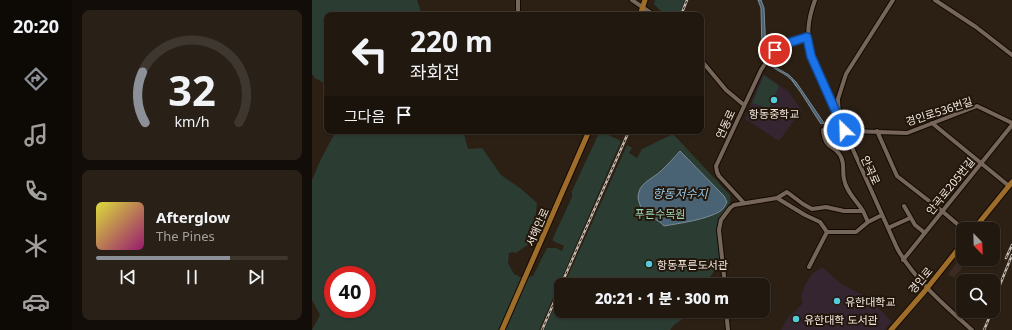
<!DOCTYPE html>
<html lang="ko">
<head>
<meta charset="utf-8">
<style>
  :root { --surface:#21180f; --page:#292118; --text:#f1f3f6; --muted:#a2a09e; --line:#3e372f; --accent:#8c9099 }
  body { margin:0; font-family:"Noto Sans","Noto Sans KR",sans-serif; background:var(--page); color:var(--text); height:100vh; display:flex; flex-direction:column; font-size:15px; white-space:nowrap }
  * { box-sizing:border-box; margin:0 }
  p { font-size:13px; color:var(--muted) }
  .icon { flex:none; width:22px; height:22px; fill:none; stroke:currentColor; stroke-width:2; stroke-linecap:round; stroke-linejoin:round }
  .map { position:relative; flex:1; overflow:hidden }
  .panel { display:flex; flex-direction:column; gap:10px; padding:10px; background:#120d08; width:240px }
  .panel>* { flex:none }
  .banner { position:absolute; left:12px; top:12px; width:380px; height:122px; border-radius:8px; box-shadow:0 1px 3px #0004,0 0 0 1px var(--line); background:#21180f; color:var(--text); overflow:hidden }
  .needle { width:26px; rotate:157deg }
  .buttons { position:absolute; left:644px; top:222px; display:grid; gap:8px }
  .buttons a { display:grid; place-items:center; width:44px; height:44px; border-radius:8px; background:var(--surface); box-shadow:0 1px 3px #0004,0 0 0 1px var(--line); font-size:20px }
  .speed { position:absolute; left:12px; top:266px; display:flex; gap:8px; font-size:20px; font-weight:700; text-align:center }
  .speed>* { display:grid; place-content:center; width:52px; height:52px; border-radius:50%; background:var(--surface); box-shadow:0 1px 3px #0004,0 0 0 1px var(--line); line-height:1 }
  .speed .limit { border:6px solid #d22; background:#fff; color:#111 }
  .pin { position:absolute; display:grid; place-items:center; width:34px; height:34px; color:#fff; margin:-17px; border:2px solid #fff; border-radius:50%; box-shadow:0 1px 4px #0007 }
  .me { position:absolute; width:44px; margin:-22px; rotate:336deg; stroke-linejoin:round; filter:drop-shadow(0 0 3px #0008) }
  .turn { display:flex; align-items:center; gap:14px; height:84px; padding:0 20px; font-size:18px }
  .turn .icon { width:52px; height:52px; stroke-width:2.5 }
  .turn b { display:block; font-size:28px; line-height:34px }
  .then { display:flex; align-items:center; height:38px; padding:0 20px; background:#0003; gap:8px; font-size:15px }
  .panel .card { flex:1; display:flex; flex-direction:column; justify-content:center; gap:6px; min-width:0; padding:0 14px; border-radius:8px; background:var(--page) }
  .panel .dial { align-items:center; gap:0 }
  .dial svg { height:104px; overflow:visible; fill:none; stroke:var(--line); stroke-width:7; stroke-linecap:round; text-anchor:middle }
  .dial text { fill:var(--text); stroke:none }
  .song { display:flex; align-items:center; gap:12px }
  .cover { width:48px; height:48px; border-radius:6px; background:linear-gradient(135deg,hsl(60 70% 55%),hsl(320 70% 35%)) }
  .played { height:4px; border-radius:2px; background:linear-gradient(90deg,var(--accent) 70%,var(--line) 70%) }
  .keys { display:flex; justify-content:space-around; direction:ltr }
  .trip { position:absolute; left:242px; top:278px; width:216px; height:40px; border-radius:8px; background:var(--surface); box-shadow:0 1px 3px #0004,0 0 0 1px var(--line); font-weight:800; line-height:40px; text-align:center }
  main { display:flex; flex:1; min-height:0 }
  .tabs { display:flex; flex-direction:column; width:72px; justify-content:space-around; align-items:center; background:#0d0a06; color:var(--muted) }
  .tabs .icon { width:28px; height:28px }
  .tabs .on { color:var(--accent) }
  .tabs b { font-size:18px; color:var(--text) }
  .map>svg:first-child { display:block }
</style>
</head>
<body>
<main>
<nav class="tabs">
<b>20:20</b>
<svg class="icon on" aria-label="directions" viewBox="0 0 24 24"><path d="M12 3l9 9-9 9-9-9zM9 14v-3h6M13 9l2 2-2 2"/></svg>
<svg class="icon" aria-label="music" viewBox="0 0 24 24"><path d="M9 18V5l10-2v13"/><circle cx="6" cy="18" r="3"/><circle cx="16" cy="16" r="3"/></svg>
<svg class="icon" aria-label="phone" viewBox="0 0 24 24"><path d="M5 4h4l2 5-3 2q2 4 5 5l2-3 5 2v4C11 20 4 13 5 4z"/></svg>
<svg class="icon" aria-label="climate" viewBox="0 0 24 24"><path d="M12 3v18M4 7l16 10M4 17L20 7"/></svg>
<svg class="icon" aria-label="car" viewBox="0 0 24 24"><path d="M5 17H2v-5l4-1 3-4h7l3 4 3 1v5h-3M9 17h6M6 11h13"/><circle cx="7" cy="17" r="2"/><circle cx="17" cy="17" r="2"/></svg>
</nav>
<section class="panel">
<div class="card dial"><svg viewBox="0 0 100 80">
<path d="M14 69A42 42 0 1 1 86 69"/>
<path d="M14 69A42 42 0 0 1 12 30" stroke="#8c9099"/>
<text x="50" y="56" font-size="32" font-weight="700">32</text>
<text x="50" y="72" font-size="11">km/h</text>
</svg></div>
<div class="card">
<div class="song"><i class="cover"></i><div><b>Afterglow</b><p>The Pines</p></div></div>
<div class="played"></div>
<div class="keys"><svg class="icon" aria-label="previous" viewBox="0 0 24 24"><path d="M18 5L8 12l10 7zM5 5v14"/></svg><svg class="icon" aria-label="pause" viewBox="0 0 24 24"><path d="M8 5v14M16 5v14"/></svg><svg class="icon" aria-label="next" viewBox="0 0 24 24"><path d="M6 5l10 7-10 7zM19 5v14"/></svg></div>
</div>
</section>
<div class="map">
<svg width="700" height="330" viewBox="0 0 700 330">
  <rect width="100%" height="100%" fill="#2c2014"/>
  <path fill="#342530" d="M451,74L476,91L488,108L489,111L467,141L433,119Z
    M510,267L531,285L557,298L580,322L572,330H469L475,319L491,303L489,296L493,285L500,274Z"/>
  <path fill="#3b2a21" d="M648,258L654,263L642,278L636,274Z"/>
  <path fill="#2b3c33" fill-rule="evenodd" d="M0,0H105L110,15H15V80L12,83L3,78L0,74Z
    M343,0H373L367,15H353L342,4Z
    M452,75L467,86L456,111L452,109V107L440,103Z
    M24,131H151L156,149L170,148L189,175L208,188L225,203L221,241L204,253L201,252L197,253L196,263L202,274L208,277L221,276L235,248H244L250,251L252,246L241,241V238L260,197V191L288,131L309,141L227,330H0L8,315L0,300V180L9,159ZM21,275H55V309H21Z
    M361,134L418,195C421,210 410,210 406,222C402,233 410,250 407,262C406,268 396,279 392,285H252L315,145L320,148L317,153L325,158L330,149Z
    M249,292V311H375L369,320L362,325L358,330H232Z"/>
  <path fill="#496375" stroke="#7b8b95" d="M446,0H449L452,8L454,54L463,67L477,75L484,82L512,123L509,124C500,111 492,96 482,83C471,68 458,74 450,50L449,8Z
    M368,151L412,196L415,202C413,206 411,210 407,212C392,220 369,223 352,226C346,219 336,217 330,209C328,206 327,202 326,198C326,183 339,180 349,171C355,165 362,158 368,151Z"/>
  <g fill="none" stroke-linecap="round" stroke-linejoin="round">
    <path stroke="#7b8b95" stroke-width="1" d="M480,80L484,86"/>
    <defs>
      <path id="minor" d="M320,0L342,15
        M503,0C495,22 495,33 499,56L585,248C601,278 634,307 660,330
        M623,0L664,27L700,55
        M206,15V0
        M389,60L414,90L432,105
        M527,117L526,99L534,74L581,0
        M620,123L697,186
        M565,131L585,176L630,211L651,229
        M465,198L493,215L508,222L515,232L497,267
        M432,203L407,176L405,172L404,166L449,70L460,53L473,44L495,37
        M592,206L603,225L613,233
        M551,211C545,201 534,192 532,179C530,172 533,165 529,157C523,144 513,151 511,130L595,133L665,106L700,123
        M576,228L598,218
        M515,232H544L556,222L570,215
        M591,260L700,125
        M413,285L407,230L409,220L418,208L422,205L465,198L475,192L491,204L500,209L514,207L532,211H551L556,222
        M414,311L416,330"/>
      <path id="major" d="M328,15L333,0
        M662,229L700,182
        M190,330L277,131
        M579,330L612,292L651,243"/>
    </defs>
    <use href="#minor" stroke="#140902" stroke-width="6"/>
    <use href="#major" stroke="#140902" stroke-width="7"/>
    <use href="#minor" stroke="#756659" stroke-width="4"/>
    <use href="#major" stroke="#9e6d2a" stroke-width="5"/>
    <defs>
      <path id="rail" d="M369,15L375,0
        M694,258L700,245
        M249,285L317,131
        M681,302L700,255
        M230,330L249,286
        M672,330L680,311"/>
    </defs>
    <use href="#rail" stroke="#c2b9b0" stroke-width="2.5"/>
    <use href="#rail" stroke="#23170b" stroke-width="1" stroke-dasharray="3" stroke-linecap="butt"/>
  </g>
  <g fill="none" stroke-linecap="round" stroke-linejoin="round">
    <defs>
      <path id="route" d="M463,50L473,44L495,37L499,56L532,130"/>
    </defs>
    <use href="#route" stroke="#114b97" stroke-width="10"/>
    <use href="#route" stroke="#1a73e8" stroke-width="7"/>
  </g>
  <g fill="#53cbdb" stroke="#23170b" stroke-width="1.5">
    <circle cx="462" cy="100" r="4"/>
    <circle cx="337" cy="264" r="4"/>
    <circle cx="525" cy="301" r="4"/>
    <circle cx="484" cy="319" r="4"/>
  </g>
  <g text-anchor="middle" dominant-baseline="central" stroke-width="4" stroke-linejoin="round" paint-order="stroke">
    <g font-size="11" fill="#f1e8e0" stroke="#23170b">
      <text transform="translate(627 111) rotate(-18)">경인로536번길</text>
      <text transform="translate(413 124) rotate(-65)">연동로</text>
      <text transform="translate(559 170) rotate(66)">안곡로</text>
      <text transform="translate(638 186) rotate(-51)">안곡로205번길</text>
      <text transform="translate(225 227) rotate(-66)">서해안로</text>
      <text transform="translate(608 280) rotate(-50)">경인로</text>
    </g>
    <g font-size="11" fill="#f1e8e0" stroke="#23170b" text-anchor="start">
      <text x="462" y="113" text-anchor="middle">항동중학교</text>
      <text x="345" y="264">항동푸른도서관</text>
      <text x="533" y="301">유한대학교</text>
      <text x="492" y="319">유한대학 도서관</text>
    </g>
    <g font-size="11" fill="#9cd5b8" stroke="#23170b">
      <text x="348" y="213">푸른수목원</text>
    </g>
    <g font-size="12" font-style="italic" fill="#94c8ea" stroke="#23170b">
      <text x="368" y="193">항동저수지</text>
    </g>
  </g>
</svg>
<div class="buttons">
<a><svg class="needle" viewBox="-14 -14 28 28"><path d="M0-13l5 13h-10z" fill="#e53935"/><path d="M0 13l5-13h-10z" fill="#a2a09e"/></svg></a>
<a><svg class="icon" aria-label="search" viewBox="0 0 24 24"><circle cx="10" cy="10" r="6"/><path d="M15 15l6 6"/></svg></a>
</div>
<div class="speed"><div class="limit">40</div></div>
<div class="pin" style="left:463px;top:50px;background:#d93025"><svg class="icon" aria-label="arrive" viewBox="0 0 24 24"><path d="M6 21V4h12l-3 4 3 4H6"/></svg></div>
<svg class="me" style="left:532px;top:130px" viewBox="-20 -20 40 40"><circle r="17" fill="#1a73e8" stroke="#fff" stroke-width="3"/><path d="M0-11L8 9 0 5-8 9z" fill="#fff"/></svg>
<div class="trip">20:21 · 1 분 · 300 m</div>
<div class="banner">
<div class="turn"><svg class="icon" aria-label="left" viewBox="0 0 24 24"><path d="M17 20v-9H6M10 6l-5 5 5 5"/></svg><div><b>220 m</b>좌회전</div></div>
<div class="then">그다음<svg class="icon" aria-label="arrive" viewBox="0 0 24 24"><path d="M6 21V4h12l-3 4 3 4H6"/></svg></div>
</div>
</div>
</main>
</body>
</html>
